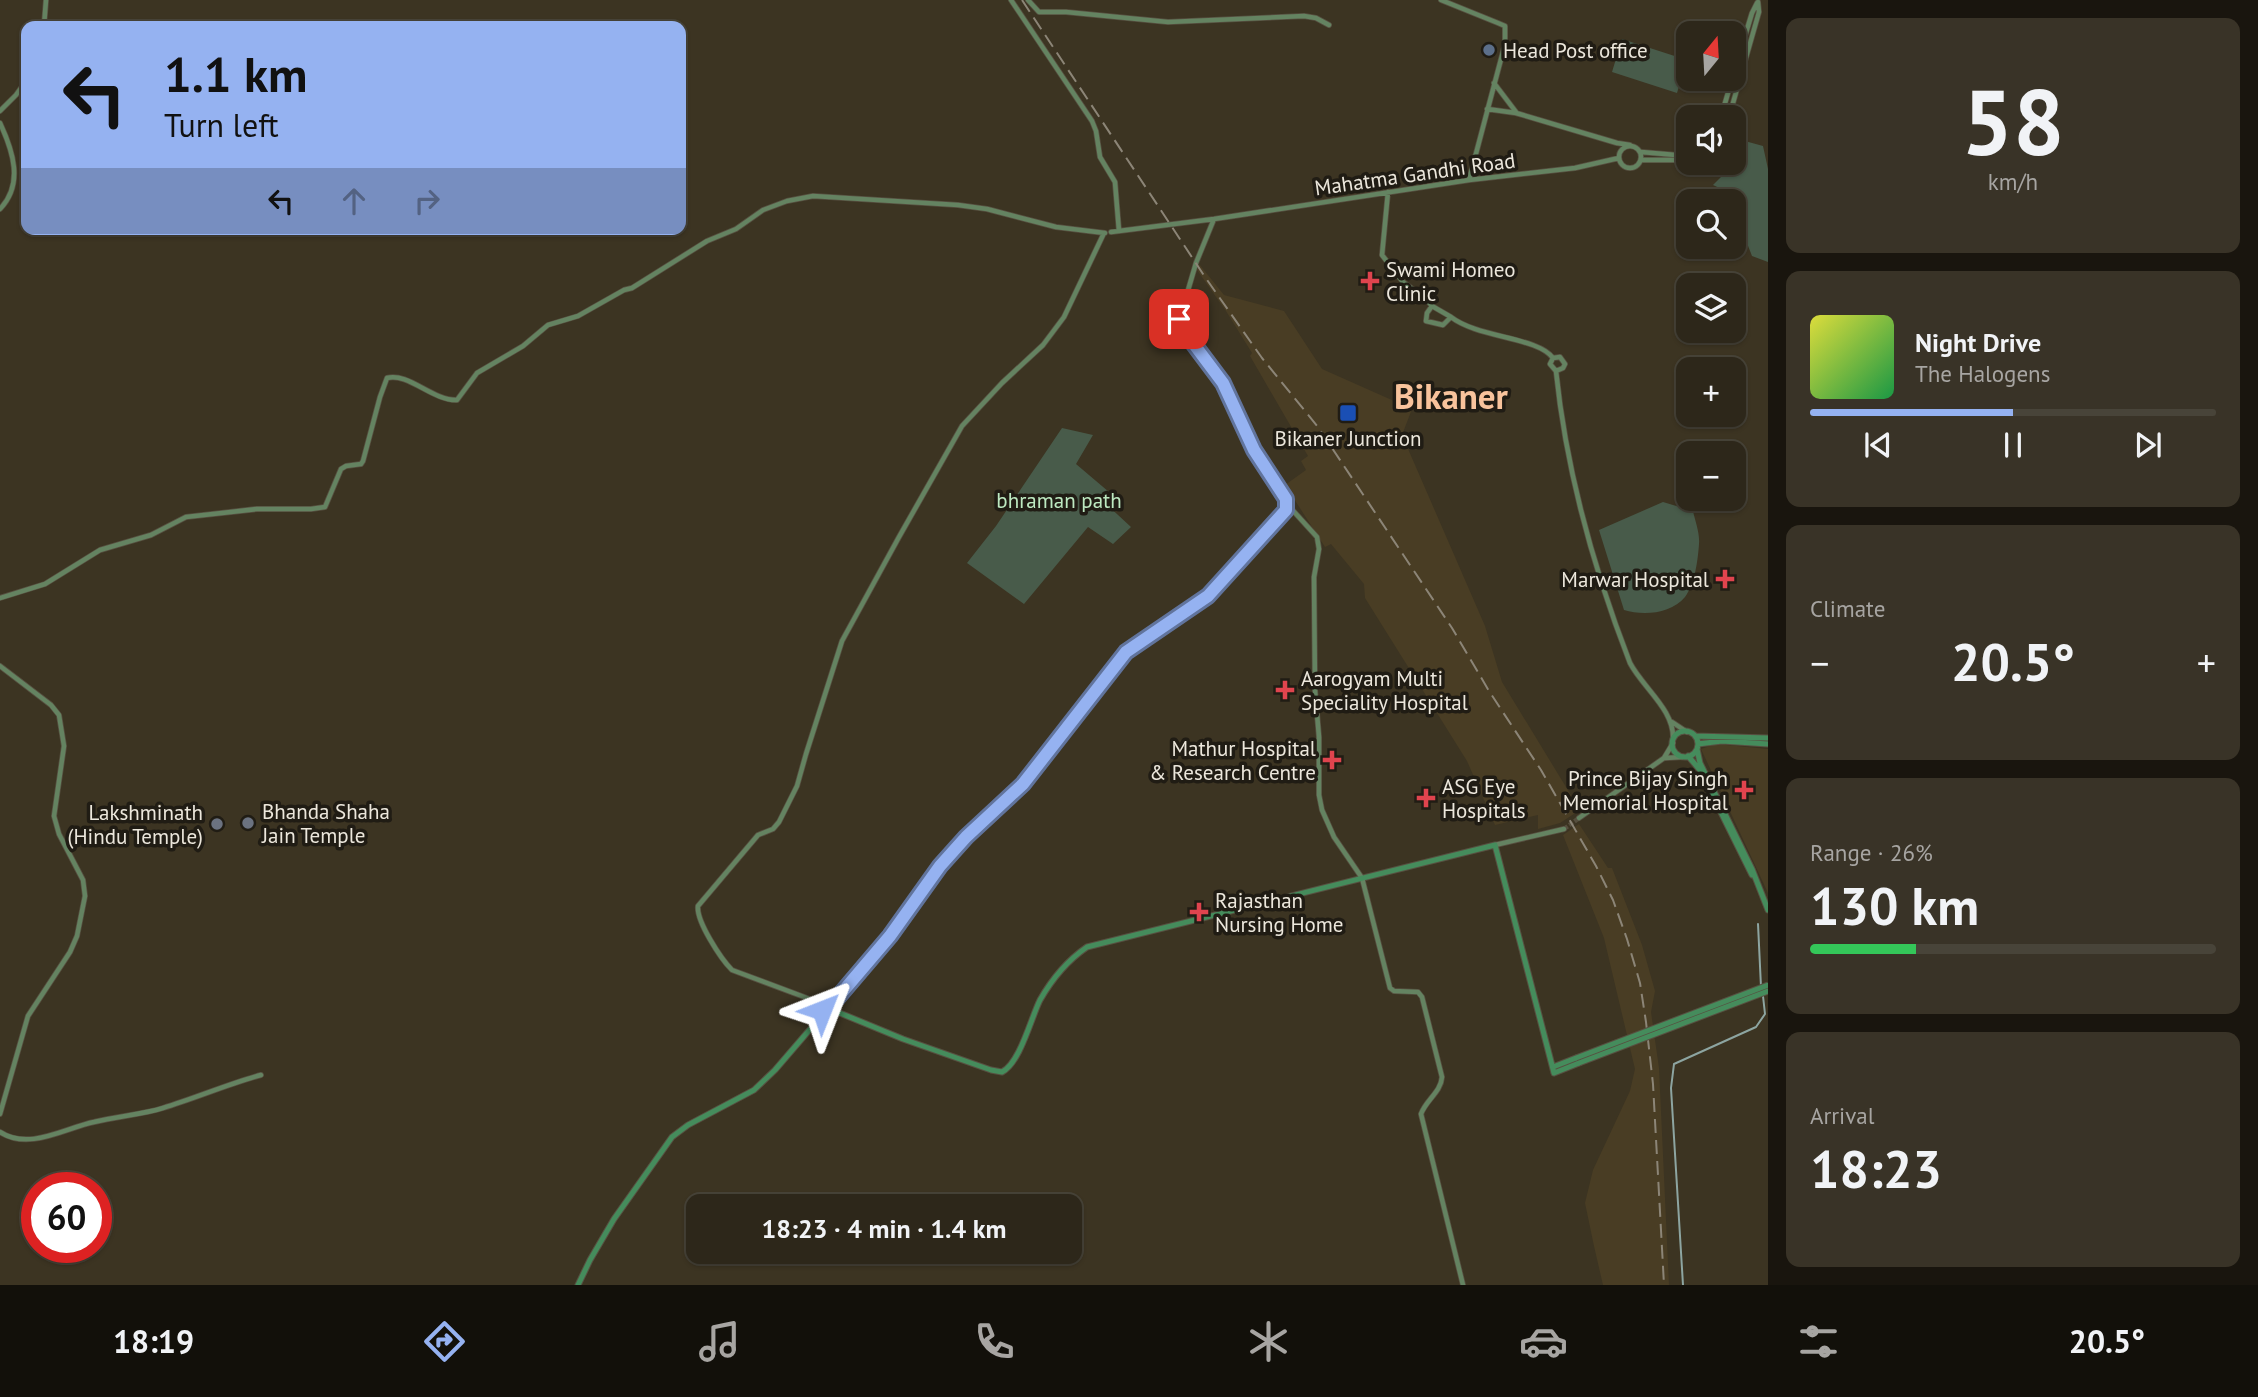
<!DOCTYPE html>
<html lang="en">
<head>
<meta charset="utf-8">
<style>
  :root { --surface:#2d271a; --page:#393327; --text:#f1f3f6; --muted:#a7a5a2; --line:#484439; --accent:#95b2f1 }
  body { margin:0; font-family:"PT Sans",sans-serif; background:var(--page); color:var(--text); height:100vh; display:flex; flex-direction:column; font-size:26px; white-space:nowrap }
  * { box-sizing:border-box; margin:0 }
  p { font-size:23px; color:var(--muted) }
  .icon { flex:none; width:38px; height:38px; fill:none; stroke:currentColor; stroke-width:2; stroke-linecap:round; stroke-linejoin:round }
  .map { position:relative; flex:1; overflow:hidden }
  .details { display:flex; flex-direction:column; gap:18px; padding:18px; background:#19150e; width:490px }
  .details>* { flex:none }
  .top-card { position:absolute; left:21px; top:21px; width:665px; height:214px; border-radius:14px; box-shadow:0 2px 5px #0004,0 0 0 2px var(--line); background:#95b2f1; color:#111; overflow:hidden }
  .needle { width:46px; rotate:18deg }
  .buttons { position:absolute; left:1676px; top:21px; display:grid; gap:14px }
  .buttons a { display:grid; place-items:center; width:70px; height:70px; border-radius:14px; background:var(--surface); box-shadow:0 2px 5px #0004,0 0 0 2px var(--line); font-size:35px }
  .speed { position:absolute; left:21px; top:1172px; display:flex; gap:14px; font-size:35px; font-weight:700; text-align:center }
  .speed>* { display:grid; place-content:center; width:91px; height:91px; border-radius:50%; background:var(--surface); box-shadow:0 2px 5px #0004,0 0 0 2px var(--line); line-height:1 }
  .speed .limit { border:10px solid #d22; background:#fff; color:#111 }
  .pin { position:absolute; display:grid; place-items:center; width:60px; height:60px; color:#fff; margin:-30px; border-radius:14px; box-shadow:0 4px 10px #0006 }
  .me { position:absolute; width:77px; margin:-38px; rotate:45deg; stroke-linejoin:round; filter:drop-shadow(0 0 5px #0008) }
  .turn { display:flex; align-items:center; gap:24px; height:147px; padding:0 28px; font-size:32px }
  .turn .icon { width:91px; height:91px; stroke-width:2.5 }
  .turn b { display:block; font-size:49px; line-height:60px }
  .lanes { display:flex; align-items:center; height:66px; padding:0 28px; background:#0003; justify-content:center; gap:35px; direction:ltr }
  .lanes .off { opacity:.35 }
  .big { font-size:52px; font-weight:600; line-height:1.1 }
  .details .tile { flex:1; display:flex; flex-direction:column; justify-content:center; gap:10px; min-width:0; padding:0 24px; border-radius:14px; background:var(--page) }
  .details .dial { align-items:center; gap:0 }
  .dial b { font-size:91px; line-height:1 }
  .song { display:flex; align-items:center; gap:21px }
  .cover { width:84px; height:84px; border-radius:10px; background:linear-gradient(135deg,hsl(60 70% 55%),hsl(140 70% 35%)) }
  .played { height:7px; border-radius:4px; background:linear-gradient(90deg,var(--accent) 50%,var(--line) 50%) }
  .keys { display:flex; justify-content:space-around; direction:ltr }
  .heat { display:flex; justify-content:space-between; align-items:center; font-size:38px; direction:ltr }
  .charge { height:10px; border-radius:5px; background:linear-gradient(90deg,#34c759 26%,var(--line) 0) }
  .trip { position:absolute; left:686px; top:1194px; width:396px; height:70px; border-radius:14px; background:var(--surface); box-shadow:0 2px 5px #0004,0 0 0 2px var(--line); font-weight:600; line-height:70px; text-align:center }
  .tab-bar { display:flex; height:112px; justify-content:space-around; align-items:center; background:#12100a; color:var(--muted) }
  .tab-bar .icon { width:49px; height:49px }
  .tab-bar .on { color:var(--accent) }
  .tab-bar b { font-size:32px; color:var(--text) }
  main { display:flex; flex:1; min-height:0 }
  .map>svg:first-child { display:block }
</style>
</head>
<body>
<main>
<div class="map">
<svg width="1768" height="1285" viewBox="0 0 1768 1285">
  <rect width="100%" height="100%" fill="#3c3422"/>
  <path fill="#493d24" d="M1199,264L1224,295L1284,311L1322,369L1412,409L1402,435L1485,626L1502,682L1580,810L1560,823L1538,829V815L1495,825L1467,761L1365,598L1364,584L1331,544L1325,547L1285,485L1306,470L1301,461L1308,456L1250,356L1252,353L1226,311L1197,270Z
    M1716,744L1768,749V893L1701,749Z
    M1579,824L1608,868H1612L1642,945L1655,991L1651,1012L1659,1068L1669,1285H1603L1594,1246L1585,1203L1593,1170L1630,1091L1635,1069L1604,938L1563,835Z"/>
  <path fill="#485b4a" d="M1622,39L1687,60L1677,93L1612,72Z
    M1734,138L1763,146L1768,169V262L1752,256L1734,210V201H1731L1728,192L1713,185L1721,177L1726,163H1734Z
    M1062,428L1093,435L1076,464L1109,492L1104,502L1131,527L1113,544L1088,527L1024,604L967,563L996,526Z
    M1663,502L1693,511C1695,521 1700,533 1699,544C1698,559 1695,584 1685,597C1671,614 1643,616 1624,610L1599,530Z"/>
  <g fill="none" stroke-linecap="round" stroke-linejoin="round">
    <path stroke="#8da5a1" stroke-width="2" d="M1758,924L1761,987
      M1683,1285L1671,1088L1674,1064L1756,1027L1765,1014L1763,996"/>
    <path stroke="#564f3e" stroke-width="4.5" stroke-dasharray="4.5 2" stroke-linecap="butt" d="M1564,829L1579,818"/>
    <defs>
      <path id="secondary" d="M1011,0L1092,121L1096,131L1100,157L1115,182L1119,231
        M1028,0L1039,12H1066L1168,22L1304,16L1316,18L1329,25
        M1441,0L1498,23L1505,26V44L1469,180
        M44,26L46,0
        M1734,72L1752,13L1757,3
        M1494,83L1516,112
        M1487,109L1516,113L1617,143L1630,145
        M0,111L16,95L26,81
        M1721,117L1732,79
        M1729,117L1759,12L1758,2
        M0,123C13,151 24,184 0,209
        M1619 157a11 11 0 1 1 22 0a11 11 0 1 1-22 0Z
        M1641,152L1676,155L1689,154
        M1641,160H1689
        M1388,192L1382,255L1403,282L1427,300L1432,306
        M1214,219L1196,263L1179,321L1187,335L1223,383L1254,450L1286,499L1287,504L1317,537L1319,549L1314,577L1315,690L1319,737V795L1322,810L1334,837L1362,878L1390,988L1394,991L1418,992L1422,997L1442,1077C1441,1092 1426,1100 1421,1114L1463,1285
        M1111,232L1214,219L1469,180L1575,168L1619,158
        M1432,306L1451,317L1443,325L1426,321L1427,313Z
        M1451,317C1478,338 1538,337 1553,358
        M1556,371L1563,368L1565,364L1560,357L1553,358L1550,364L1556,371C1566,469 1594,570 1630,663C1643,688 1675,710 1673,740
        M0,598L45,584L100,550L151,535L186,517L257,509H311L325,507L341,469L346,466L361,464L363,461L380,397L387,378C408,372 433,401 457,400L477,373L523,346L548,325L578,316L624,290L632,288L707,241L736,229L763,210L787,201L813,196L958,205L987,209L1056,227L1105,233
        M0,666L51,705L59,715L64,746L54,816L59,834L83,880L85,896L77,936L70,952L28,1016L0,1114
        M1672,722L1687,732
        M1665,758L1683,757
        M1579,818L1664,758L1673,743
        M1495,845L1564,829
        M833,1003L890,936L940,866L966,837L1023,784L1126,652L1191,610L1215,591L1255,542L1283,514L1287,505
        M823,1004L732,970C721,959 696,921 698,906L758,835L773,829L779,822L797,786L806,754L842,641L899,537L962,426L1002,383L1043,345L1064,317L1104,233
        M0,1132C29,1151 65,1128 94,1122C117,1116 141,1115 163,1108C196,1098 228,1084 261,1075"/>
      <path id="primary" d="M1672 744a13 13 0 1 1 26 0a13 13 0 1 1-26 0Z
        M1695,736L1768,738
        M1698,744L1722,741L1768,744
        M1697,749L1700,763L1752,869L1768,910
        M1688,756L1700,770L1752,875
        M822 1008a7 7 0 1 1 14 0a7 7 0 1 1-14 0Z
        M835,1011L903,1039L991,1070L1002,1072C1020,1063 1031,1018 1040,1000C1052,979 1068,960 1087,947L1495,845L1554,1073L1579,1063
        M1553,1067L1576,1058
        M578,1285L590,1260L614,1219L672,1137L688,1125L754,1090L775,1070L824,1013"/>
    </defs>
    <use href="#secondary" stroke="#575041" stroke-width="6"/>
    <use href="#primary" stroke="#575041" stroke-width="7"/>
    <use href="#secondary" stroke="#648361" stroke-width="4.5"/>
    <use href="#primary" stroke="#458c5c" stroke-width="5"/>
    <path stroke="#8c8577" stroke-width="2" stroke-dasharray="14 7" stroke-linecap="butt" d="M1022,0L1205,277L1262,358L1318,427L1452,628L1489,691L1541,770L1596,866L1613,900L1627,939L1640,983L1646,1022L1653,1084L1664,1285"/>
    <defs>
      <path id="primary-bridge" d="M1576,1058L1768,985
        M1579,1063L1768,991"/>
    </defs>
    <use href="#primary-bridge" stroke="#575041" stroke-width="7" stroke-linecap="butt"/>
    <use href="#primary-bridge" stroke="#458c5c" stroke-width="5"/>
  </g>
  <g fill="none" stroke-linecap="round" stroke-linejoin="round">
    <defs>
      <path id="route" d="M822,1010L824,1003L829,1001L833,1003L890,936L940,866L966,837L1023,784L1126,652L1208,596L1286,510V499L1254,450L1223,383L1187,335L1179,319"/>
    </defs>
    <use href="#route" stroke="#61749d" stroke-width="18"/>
    <use href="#route" stroke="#95b2f1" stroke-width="12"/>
  </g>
  <circle fill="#5c6f8a" stroke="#201c14" stroke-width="2.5" cx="1489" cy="50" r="7"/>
  <g fill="#e0444e" stroke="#201c14" stroke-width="2.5">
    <path d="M1366.5 270.5h7v7h7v7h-7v7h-7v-7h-7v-7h7z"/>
    <path d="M1721.5 568.5h7v7h7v7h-7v7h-7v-7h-7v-7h7z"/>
    <path d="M1281.5 679.5h7v7h7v7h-7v7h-7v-7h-7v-7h7z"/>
    <path d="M1328.5 749.5h7v7h7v7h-7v7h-7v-7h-7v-7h7z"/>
    <path d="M1740.5 779.5h7v7h7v7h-7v7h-7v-7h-7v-7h7z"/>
    <path d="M1422.5 787.5h7v7h7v7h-7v7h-7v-7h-7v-7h7z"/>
    <path d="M1195.5 901.5h7v7h7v7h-7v7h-7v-7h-7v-7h7z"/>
  </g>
  <rect fill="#1a4fb4" stroke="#201c14" stroke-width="2.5" x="1339" y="404" width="18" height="18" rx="3.5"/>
  <g fill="#6b7280" stroke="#201c14" stroke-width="2.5">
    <circle cx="248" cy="823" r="7"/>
    <circle cx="217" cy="824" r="7"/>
  </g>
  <g text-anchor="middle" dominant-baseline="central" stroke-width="7" stroke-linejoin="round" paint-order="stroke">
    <g font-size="21" fill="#ece7dc" stroke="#201c14" text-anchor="start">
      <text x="1503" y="50">Head Post office</text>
      <text x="1386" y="269">Swami Homeo<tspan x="1386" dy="24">Clinic</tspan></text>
      <text x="1348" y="438" text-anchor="middle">Bikaner Junction</text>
      <text x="1709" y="579" text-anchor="end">Marwar Hospital</text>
      <text x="1301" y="678">Aarogyam Multi<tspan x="1301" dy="24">Speciality Hospital</tspan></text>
      <text x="1316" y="748" text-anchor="end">Mathur Hospital<tspan x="1316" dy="24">&amp; Research Centre</tspan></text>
      <text x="1728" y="778" text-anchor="end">Prince Bijay Singh<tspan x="1728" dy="24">Memorial Hospital</tspan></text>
      <text x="1442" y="786">ASG Eye<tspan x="1442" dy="24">Hospitals</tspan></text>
      <text x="262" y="811">Bhanda Shaha<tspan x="262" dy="24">Jain Temple</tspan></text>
      <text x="203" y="812" text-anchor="end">Lakshminath<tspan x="203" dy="24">(Hindu Temple)</tspan></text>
      <text x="1215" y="900">Rajasthan<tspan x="1215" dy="24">Nursing Home</tspan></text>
    </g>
    <g font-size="21" fill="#ece7dc" stroke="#201c14">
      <text transform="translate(1415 174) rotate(-8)">Mahatma Gandhi Road</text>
    </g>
    <g font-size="21" fill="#bde9c1" stroke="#201c14">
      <text x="1059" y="500">bhraman path</text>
    </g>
    <g font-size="35" font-weight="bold" fill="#f8c39c" stroke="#201c14">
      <text x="1451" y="396">Bikaner</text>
    </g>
  </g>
</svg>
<div class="buttons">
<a><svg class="needle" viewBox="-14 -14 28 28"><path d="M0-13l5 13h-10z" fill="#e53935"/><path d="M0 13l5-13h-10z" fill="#a7a5a2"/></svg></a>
<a><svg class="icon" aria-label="sound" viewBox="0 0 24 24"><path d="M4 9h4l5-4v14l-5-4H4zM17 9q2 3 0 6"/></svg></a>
<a><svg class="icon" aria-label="search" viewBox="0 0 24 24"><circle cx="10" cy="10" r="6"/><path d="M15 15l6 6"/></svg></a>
<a><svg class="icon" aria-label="layers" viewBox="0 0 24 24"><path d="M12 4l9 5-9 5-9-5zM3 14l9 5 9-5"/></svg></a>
<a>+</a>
<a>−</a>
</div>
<div class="speed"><div class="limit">60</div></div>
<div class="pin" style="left:1179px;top:319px;background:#d93025"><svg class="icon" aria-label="arrive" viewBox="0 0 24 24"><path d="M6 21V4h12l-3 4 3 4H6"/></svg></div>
<svg class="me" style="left:822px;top:1010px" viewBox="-20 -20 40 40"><path d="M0-17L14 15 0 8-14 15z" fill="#95b2f1" stroke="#fff" stroke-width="4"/></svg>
<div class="trip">18:23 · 4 min · 1.4 km</div>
<div class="top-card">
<div class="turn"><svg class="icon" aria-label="left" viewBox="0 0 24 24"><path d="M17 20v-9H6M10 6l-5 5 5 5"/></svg><div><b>1.1 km</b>Turn left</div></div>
<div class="lanes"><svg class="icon" aria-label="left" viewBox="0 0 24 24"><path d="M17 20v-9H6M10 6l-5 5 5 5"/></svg><svg class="icon off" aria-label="ahead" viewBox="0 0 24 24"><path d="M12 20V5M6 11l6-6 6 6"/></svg><svg class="icon off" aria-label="right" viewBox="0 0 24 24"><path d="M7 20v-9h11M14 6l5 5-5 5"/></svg></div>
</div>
</div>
<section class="details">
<div class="tile dial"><b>58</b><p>km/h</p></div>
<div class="tile">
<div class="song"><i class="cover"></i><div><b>Night Drive</b><p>The Halogens</p></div></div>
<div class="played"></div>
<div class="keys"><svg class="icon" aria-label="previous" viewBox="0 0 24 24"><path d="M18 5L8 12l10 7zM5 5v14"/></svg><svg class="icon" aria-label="pause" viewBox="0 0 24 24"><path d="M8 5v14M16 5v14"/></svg><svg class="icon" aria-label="next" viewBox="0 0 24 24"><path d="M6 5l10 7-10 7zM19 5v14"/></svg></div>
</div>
<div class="tile"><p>Climate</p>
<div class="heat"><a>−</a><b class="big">20.5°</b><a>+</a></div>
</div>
<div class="tile"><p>Range · 26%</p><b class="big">130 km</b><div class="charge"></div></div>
<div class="tile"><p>Arrival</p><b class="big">18:23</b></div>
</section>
</main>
<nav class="tab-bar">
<b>18:19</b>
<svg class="icon on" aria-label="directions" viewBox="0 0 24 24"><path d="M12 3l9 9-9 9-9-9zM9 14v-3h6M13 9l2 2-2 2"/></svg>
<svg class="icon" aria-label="music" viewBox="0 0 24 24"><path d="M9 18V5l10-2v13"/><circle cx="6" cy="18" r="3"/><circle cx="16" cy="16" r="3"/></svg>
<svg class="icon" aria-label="phone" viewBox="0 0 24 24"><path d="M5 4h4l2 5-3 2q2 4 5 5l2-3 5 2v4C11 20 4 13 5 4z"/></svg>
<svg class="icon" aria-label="climate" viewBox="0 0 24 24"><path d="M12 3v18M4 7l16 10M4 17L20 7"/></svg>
<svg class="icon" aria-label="car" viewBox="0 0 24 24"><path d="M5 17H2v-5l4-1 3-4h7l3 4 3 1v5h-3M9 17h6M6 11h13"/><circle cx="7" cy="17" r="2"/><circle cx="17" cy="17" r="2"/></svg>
<svg class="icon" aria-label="filters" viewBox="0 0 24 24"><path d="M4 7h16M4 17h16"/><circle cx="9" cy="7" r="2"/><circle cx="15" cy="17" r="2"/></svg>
<b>20.5°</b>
</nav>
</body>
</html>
